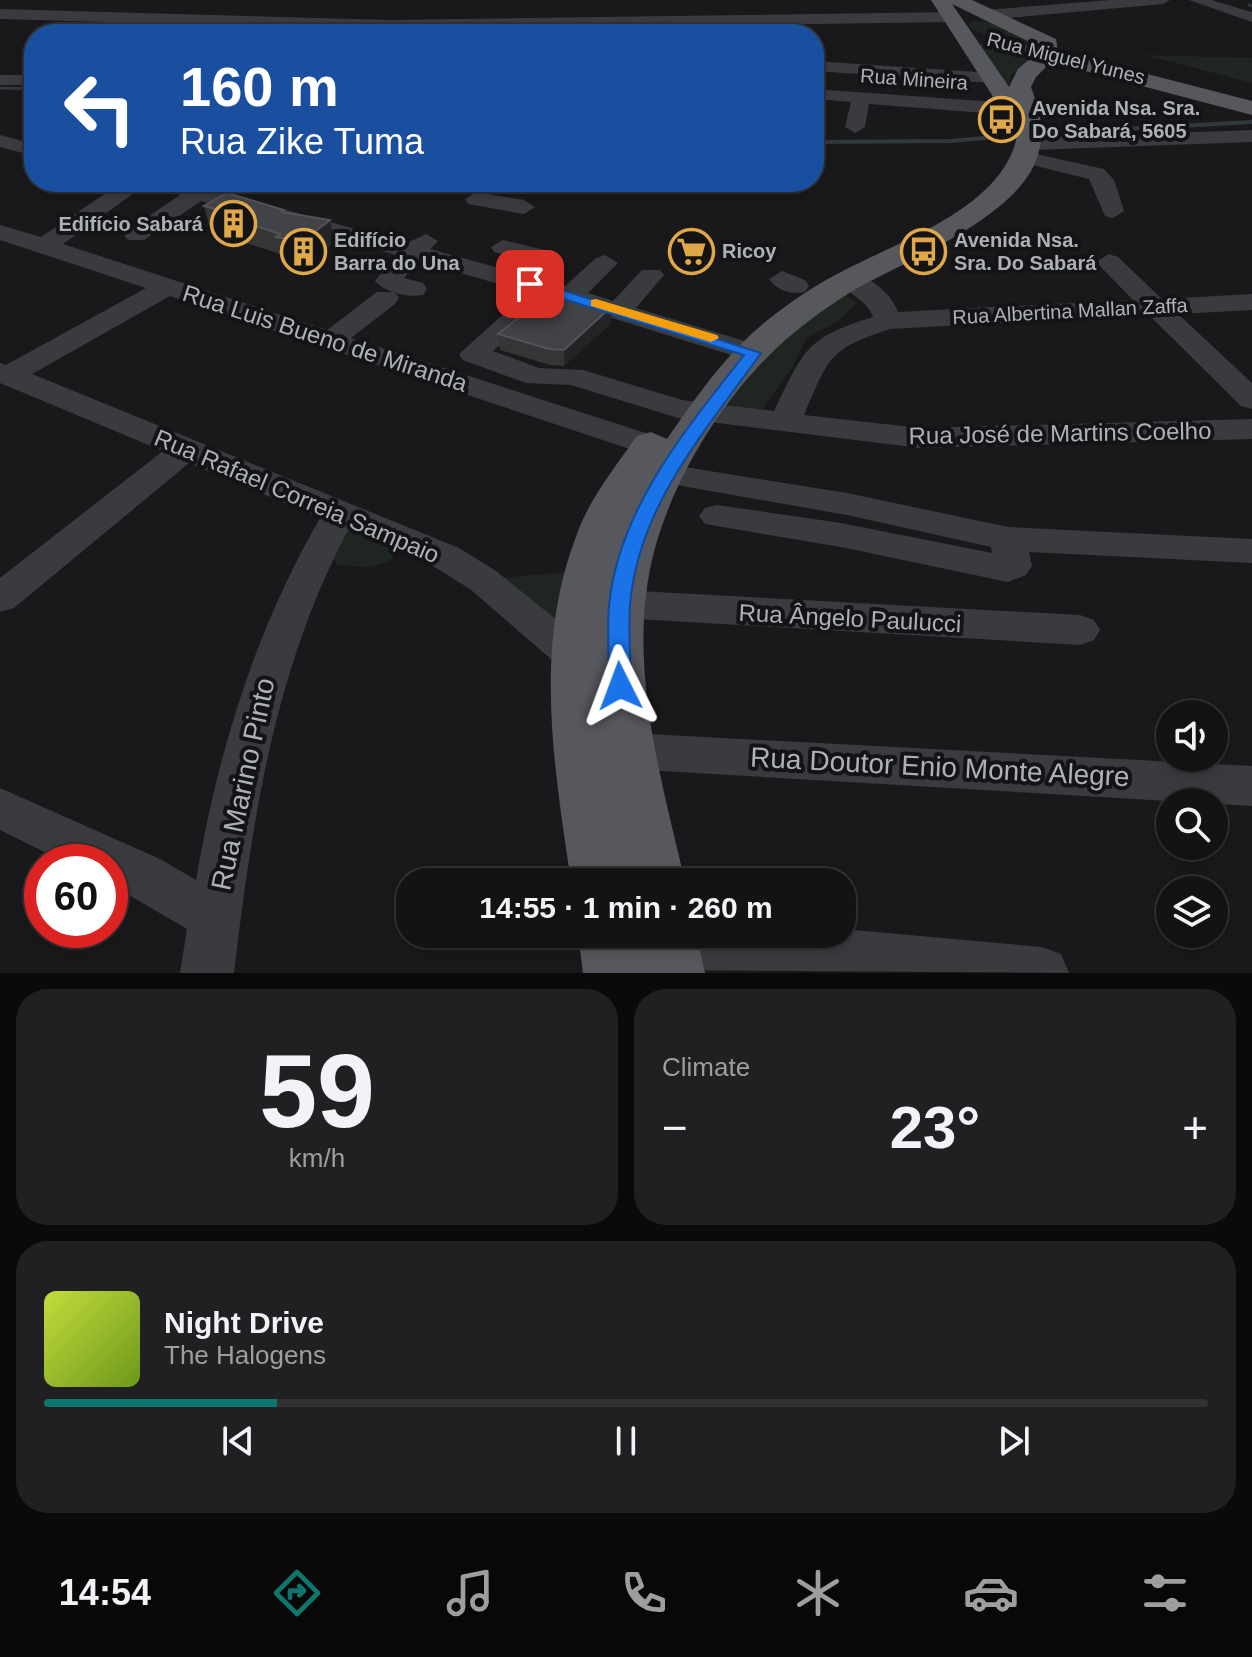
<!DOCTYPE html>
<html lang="en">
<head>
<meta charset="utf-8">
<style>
  :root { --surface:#131314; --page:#202022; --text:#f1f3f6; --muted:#9d9ea0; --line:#323234; --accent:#0f766e }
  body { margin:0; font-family:Helvetica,sans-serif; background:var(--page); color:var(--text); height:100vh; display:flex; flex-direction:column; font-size:30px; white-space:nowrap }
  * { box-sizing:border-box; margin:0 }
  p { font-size:26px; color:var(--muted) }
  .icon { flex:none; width:44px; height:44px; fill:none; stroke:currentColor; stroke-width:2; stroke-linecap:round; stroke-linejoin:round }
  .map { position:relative; height:973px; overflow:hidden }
  .panel { display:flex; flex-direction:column; gap:16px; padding:16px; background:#0a0a0b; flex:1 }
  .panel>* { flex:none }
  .hud { position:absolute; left:24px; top:24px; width:800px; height:168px; border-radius:32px; box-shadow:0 4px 12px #0003,0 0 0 2px var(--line); background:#1a4fa0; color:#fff; overflow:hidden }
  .controls { position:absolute; left:1156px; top:700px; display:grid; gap:16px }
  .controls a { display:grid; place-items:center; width:72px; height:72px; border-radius:50%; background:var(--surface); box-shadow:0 4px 12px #0003,0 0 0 2px var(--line); font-size:40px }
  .speed { position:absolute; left:24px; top:844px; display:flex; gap:16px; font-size:40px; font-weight:700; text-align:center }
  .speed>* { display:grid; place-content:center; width:104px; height:104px; border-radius:50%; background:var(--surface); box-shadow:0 4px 12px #0003,0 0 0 2px var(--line); line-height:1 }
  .speed .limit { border:12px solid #d22; background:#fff; color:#111 }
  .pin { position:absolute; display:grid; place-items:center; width:68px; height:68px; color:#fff; margin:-34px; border-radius:16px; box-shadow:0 4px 12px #0006 }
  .me { position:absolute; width:88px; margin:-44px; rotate:357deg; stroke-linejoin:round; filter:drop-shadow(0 0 6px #0008) }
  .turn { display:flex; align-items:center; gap:28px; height:168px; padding:0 24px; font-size:36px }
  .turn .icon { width:104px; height:104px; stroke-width:2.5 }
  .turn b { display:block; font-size:56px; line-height:68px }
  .big { font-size:60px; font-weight:700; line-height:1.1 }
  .panel .card { flex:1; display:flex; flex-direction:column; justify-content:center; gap:12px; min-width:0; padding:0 28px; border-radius:32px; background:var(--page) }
  .panel .dial { align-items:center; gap:0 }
  .dial b { font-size:104px; line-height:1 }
  .song { display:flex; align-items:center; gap:24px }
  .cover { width:96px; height:96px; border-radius:12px; background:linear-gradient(135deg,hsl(70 70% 55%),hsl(80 70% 35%)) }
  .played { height:8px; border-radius:4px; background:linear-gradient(90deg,var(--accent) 20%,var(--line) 20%) }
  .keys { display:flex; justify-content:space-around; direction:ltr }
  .heat { display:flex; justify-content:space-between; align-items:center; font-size:44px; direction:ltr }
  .panel .tiles { flex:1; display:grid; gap:16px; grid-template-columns:1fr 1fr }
  .card:last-child { grid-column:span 2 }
  .trip { position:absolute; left:396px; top:868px; width:460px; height:80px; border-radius:32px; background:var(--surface); box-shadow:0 4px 12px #0003,0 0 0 2px var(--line); font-weight:700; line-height:80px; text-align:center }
  .tab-bar { display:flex; height:128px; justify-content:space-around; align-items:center; background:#080808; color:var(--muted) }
  .tab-bar .icon { width:56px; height:56px }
  .tab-bar .selected { color:var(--accent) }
  .tab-bar b { font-size:36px; color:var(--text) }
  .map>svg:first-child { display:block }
</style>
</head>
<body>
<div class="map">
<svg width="1252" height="973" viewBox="0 0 1252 973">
  <rect width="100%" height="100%" fill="#19191b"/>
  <path fill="#1f2520" d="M989,22L1009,29L1043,47C1017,49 990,39 968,26L972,21Z
    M977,43L1036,56L1011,76L1008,88Z
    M1145,55L1252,58V83Z
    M844,293L856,303L837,322L806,338L793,367L761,411L721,404L763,356Z
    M345,521L388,537L393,560L370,567L337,565L327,545Z
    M570,572L559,635L498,578Z"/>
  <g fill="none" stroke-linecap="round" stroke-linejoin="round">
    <path stroke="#30383d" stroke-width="3" d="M1249,5L1252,6
      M0,88L34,89"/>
    <path stroke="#30383d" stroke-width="4" d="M1032,134L1252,122
      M814,142L951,141L1019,135"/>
    <path fill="#3a3b3f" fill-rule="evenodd" d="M1111,0H1170L1163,4L985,20L977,15L985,10Z
      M1189,0H1211L1252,12V22Z
      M0,9L391,20L952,12L960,17L952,22L391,30L0,19Z
      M814,61L992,73L1001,78L992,83L814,71Z
      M0,75H34V85H0Z
      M814,89L1010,103L1019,109L1010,115L869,104L865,127L855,133L845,127L851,102L814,99Z
      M1252,130V142L1031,150L1021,144L1031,138Z
      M0,135L34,144V156L0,147Z
      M1027,152L1104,169L1114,180L1124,211L1113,218L1105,216L1089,179L1020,162L1017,158Z
      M122,182H183L407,243L426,234L438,241L430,249L565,286L596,258L605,255L618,263L588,293L613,301L642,270H660L664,275L636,308L764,347L768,353L764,359H744L551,299L493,351L539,368L583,370L682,400L774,411C804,350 805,338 873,317C867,299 848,295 837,280L841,275C863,269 891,292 898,312L1133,300L1096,262L1109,254L1118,257L1162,299L1252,294V310L1178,314L1252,383V409L1241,406L1149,315L890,329C828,349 829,358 804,415L920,428L1252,419V439L920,448L678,418L571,385L526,383L463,360L459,354L528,292L417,261L404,278L423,283L427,289L423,295C409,298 384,292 375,281L396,255L201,201L144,240H128L124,235L128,230L180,195L148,183L63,244L327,330L377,292H395L399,298L395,304L351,338L661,438L666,445L661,452L650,455L639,452L170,296L32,374L459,548L496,571L587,644L593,655L587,666L573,670L559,666L470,589L433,566L348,530C275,668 252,820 234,973H180L187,929L110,884V862H65L0,830V788L160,859L196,880C218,751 255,631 320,518L189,463L14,608L0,612V578L163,451L0,383V363L6,365L146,288L0,240V225L41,237Z
      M476,192L524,200L535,207L524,214L468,204L465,199Z
      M503,240L553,252L556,257L544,264L494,252L491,247Z
      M782,271L805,280L809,286L805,292C792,295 777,291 769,279Z
      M666,464L847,493L1008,527L1252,539V563L1029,552L1032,566L1026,575L1008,582L841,547L705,524L699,516L705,508L717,505L841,523L992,553L991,547L847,515L654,481L649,474L654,467Z
      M620,590L1080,615L1094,620L1100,630L1094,640L1080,645L620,618L606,614L601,604L606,594Z
      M629,733L1252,766V806L629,769L613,764L607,751L613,738Z
      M842,929L1042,947L1061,954L1069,973L666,970L647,963L640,945L645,934H842Z"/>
    <path fill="#56585e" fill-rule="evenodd" d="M931,0H972L1056,39L1058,51L1252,101V115L1051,62L1036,77L1031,87C1039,110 1045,127 1039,151C1026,212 915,257 865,284C841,297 817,314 795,332C732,383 677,469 655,548C625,659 660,773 685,882H571C554,766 533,647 577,534C590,498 615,467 637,436L651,432L667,439C698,394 730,348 774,315C795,299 817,284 841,272C899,241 1003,208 1017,136L1005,134L992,95ZM952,4L1038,46L1014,44L1011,48L1014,52L1032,57L1018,69L1009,87Z
      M578,934H696L705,973H583Z"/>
  </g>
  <path fill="#353538" d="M204,206L284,210L285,213L330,220L334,242L307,264L281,259L280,254L243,242L242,237L210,228Z
    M611,323L564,366L550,365L500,350L498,334Z"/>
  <path fill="#242426" d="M330,220L334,242L307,264L302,241Z
    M611,307V323L564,366V350Z"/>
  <path fill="#424346" stroke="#525458" stroke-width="2" d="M227,193L284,210L281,212L330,220L302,241L276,237L280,234L238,220L244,217L204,206Z
    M554,290L611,307L564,350L549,349L498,334Z"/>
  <path fill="#1a73e8" stroke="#114b97" stroke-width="2" d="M530,280L761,353C707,429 637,507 630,606C628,632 631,659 631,686L628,692H612L609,686C609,659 607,632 609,606C618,509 687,428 744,355L525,287V281Z"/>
  <path fill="#f59e0b" d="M596,299L717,335L719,338L711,342L591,306V300Z"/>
  <defs>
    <symbol id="bus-ring" viewBox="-11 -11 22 22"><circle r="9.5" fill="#141416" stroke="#e1a84a" stroke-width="1.5"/><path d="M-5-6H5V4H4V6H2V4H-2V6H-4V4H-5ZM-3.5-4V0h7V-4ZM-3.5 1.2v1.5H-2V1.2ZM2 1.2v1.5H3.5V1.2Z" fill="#e1a84a"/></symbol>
    <symbol id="building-ring" viewBox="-11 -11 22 22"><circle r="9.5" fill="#141416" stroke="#e1a84a" stroke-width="1.5"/><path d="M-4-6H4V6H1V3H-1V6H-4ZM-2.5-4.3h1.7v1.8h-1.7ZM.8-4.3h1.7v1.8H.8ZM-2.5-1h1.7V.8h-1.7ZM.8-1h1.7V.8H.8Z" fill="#e1a84a"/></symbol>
    <symbol id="supermarket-ring" viewBox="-11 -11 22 22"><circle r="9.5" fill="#141416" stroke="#e1a84a" stroke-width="1.5"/><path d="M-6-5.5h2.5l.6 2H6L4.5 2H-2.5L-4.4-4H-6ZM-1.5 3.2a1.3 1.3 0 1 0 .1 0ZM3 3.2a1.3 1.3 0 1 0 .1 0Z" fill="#e1a84a"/></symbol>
  </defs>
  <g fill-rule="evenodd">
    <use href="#bus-ring" x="976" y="94" width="51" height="51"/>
    <use href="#building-ring" x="208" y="198" width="51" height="51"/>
    <use href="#supermarket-ring" x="666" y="226" width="51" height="51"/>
    <use href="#building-ring" x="278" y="226" width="51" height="51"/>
    <use href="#bus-ring" x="898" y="226" width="51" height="51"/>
  </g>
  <g text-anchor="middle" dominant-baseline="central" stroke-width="8" stroke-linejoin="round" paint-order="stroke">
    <g font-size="20" fill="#acb1b9" stroke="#141416">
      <text transform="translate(1066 58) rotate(14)">Rua Miguel Yunes</text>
      <text transform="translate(914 79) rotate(4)">Rua Mineira</text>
      <text transform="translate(1070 311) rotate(-3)">Rua Albertina Mallan Zaffa</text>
    </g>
    <g font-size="20" font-weight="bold" fill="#acb1b9" stroke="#141416" text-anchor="start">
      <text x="1032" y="108">Avenida Nsa. Sra.<tspan x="1032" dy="23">Do Sabará, 5605</tspan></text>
      <text x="203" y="224" text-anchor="end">Edifício Sabará</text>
      <text x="334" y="240">Edifício<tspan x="334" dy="23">Barra do Una</tspan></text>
      <text x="954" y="240">Avenida Nsa.<tspan x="954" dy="23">Sra. Do Sabará</tspan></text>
      <text x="722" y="251">Ricoy</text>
    </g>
    <g font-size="24" fill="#acb1b9" stroke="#141416">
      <text transform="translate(325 338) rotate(18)">Rua Luis Bueno de Miranda</text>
      <text transform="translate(1060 433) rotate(-1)">Rua José de Martins Coelho</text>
      <text transform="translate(297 496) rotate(23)">Rua Rafael Correia Sampaio</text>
      <text transform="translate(850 618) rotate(3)">Rua Ângelo Paulucci</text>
    </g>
    <g font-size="28" fill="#acb1b9" stroke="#141416">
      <text transform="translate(940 767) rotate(3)">Rua Doutor Enio Monte Alegre</text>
      <text transform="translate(243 784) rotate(-78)">Rua Marino Pinto</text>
    </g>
  </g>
</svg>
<div class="controls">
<a><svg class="icon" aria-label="sound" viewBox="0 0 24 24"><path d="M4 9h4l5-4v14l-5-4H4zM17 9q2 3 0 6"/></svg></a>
<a><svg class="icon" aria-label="search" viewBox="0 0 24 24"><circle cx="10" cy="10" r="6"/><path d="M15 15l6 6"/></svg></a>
<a><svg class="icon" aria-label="layers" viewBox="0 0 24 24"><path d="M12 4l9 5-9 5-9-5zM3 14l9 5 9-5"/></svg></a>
</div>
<div class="speed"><div class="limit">60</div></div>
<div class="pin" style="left:530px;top:284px;background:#d93025"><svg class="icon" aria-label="arrive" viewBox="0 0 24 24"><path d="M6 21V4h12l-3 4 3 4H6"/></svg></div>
<svg class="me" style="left:620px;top:686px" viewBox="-20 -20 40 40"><path d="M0-17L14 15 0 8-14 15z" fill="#1a73e8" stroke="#fff" stroke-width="4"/></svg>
<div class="trip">14:55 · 1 min · 260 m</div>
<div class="hud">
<div class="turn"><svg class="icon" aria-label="left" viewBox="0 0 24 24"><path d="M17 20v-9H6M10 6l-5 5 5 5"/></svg><div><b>160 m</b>Rua Zike Tuma</div></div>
</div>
</div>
<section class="panel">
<div class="tiles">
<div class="card dial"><b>59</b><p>km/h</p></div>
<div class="card"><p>Climate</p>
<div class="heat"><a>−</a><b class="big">23°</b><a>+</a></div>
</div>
<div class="card">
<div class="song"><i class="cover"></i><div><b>Night Drive</b><p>The Halogens</p></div></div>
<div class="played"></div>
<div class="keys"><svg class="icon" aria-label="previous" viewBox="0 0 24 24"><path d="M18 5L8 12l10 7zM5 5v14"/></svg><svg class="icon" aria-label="pause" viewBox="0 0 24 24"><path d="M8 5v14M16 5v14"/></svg><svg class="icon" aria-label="next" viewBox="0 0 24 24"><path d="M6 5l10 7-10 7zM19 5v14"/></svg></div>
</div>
</div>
</section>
<nav class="tab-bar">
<b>14:54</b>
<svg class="icon selected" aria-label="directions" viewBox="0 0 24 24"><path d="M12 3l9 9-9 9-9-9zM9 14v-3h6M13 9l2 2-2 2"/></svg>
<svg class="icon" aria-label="music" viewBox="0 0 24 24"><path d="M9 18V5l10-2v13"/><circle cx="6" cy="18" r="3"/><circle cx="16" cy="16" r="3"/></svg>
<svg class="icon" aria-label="phone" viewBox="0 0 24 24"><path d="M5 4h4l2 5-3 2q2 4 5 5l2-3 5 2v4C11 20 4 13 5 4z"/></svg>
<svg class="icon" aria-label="climate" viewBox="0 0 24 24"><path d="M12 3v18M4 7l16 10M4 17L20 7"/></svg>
<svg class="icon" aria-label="car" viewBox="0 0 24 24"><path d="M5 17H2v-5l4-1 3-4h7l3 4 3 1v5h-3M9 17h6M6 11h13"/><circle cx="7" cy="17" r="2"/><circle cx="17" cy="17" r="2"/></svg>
<svg class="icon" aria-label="filters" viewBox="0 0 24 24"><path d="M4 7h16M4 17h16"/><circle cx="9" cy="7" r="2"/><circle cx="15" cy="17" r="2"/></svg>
</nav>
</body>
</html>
